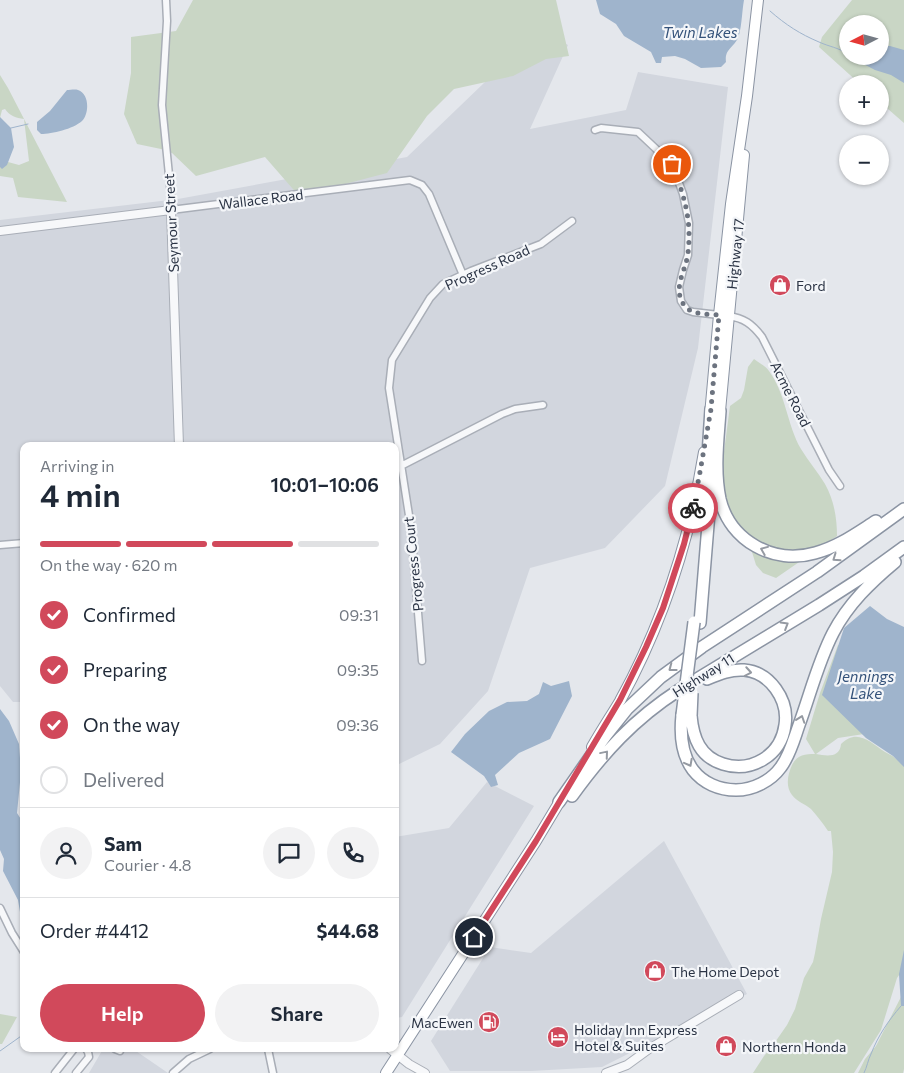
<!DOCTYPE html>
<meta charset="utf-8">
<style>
:root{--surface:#fff;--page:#f2f2f3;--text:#1f2937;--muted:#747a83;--line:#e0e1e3;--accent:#d1495b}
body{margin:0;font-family:Commissioner,sans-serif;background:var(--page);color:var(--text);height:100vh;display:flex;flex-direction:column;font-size:19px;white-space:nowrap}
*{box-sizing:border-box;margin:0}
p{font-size:16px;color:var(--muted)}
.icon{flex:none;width:28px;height:28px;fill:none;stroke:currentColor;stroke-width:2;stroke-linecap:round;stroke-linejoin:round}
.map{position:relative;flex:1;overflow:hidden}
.details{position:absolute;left:20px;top:442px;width:379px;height:610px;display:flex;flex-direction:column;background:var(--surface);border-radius:10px;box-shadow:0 1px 4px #0004}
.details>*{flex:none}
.needle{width:32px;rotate:264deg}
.tools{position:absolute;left:839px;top:15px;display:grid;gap:10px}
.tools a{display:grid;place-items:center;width:50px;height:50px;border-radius:50%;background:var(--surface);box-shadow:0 1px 4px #0004;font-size:25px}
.pin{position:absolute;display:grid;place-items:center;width:42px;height:42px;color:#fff;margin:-21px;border:2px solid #fff;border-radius:50%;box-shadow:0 1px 5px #0007}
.courier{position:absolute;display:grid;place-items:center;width:50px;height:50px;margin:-25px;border:4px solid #d1495b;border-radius:50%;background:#fff;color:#222;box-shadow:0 1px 6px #0007}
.overview em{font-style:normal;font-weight:600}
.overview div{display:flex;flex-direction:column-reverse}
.overview{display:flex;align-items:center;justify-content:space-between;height:85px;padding:0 20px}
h1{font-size:32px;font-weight:600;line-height:38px}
.bar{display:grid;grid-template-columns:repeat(4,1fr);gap:8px 5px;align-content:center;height:60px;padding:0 20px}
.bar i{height:6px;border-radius:4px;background:var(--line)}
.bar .selected{background:var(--accent)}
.bar p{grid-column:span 4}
.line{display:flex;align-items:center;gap:12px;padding:0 20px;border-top:1px solid var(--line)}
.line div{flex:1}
.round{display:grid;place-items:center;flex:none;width:52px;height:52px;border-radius:26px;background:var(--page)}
ol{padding:0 20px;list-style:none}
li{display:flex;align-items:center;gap:15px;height:55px}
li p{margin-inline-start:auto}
li .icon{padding:5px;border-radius:50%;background:var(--accent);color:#fff;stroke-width:4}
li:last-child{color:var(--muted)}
li i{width:28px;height:28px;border:2px solid var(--line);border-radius:50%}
.primary-button{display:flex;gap:10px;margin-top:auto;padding:10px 20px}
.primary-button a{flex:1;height:58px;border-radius:30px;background:var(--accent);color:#fff;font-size:20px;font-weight:600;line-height:58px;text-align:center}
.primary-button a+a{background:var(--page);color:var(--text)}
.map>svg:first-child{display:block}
.built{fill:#d2d6de}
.green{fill:#c9d6c5;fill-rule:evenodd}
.water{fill:#9fb4cc}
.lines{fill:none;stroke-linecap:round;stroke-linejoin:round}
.stream{stroke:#9fb4cc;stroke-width:1}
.minor-casing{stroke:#a9aeb7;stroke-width:9}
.tertiary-casing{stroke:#a9aeb7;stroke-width:10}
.trunk-casing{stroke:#8b94a3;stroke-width:12}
.motorway-casing{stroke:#8b94a3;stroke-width:14}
.minor{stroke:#f7f8fa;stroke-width:6}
.tertiary{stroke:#f7f8fa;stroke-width:8}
.trunk{stroke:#fff;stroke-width:10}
.motorway{stroke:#fff;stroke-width:11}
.motorway-bridge-casing{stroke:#8b94a3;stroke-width:14;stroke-linecap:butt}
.motorway-bridge{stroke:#fff;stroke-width:11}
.oneway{stroke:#959aa2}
.done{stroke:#6c737f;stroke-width:5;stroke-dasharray:0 9}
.route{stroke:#d1495b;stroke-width:6}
.labels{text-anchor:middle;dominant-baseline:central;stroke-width:4.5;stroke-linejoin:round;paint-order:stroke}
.street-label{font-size:14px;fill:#2b3445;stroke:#f4f6f9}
.poi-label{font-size:14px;fill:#2b3445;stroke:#f4f6f9;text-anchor:start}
.water-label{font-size:15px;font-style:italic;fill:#34527a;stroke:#f4f6f9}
</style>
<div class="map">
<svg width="904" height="1073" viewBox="0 0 904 1073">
<rect width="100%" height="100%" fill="#e4e7ec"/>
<path class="built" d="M539 30 568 45 530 129 626 110 638 72 728 87 698 348 665 486 605 548 530 568 488 691 440 744 395 766V446H24V702H13L0 686V220L178 199 407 157Z
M487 782 534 806 402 1017 395 1018V837L449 828Z
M664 841 747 994 602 1067 531 1071H450L431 1041 490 947 531 953Z
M103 1049H133L168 1073H89Z"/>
<path class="green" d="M193 0H556L569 56 546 59 513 76 454 89 427 116 387 173 299 196 265 157 196 176 172 153 161 149 137 144 124 114 131 73V37L176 31Z
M852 0H904V123L880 102V84H860L819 47 822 37ZM848 24H880V56H848Z
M0 75 8 88 67 202 18 197 13 178 0 176V128L8 162 19 165 29 161 24 119C16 118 10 116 5 109L2 110 0 118Z
M754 359C759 363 766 366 769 371 786 394 787 425 801 449 808 461 818 472 825 484 834 500 837 518 837 536L776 578 763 573 756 565 748 539 718 497 730 406 741 398 744 390 748 367Z
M860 641 864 734 838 738 816 754C827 756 840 758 841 744 857 728 870 742 885 752 888 754 892 755 895 758 898 760 901 763 904 766V968L897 978 881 1030 854 1073H753L764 1056 771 1048 787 1025 795 1009 804 978 813 962 815 953 821 919 832 872 833 852 831 831H828C823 823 817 816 811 809 805 804 796 801 792 795 785 786 788 774 792 765 797 755 805 754 815 754L806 739 820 693 838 645Z
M904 991V1069L903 1073H858L865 1059 876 1046Z
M0 1014 17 1017 2 1044H0Z"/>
<path class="water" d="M596 0H744C742 11 742 24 739 35 736 47 724 48 726 62L721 67 701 68 685 59 675 56 662 57 661 63H656L651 52 624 36 616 24 600 14Z
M880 46H890L904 50V83L891 75 875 70 854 59 856 56H880Z
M67 90C70 90 75 89 78 90 90 94 89 114 82 121 73 129 52 134 41 134L37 130V122L50 111Z
M0 117 11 128 14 147 7 165 2 169 0 167Z
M870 606 887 619 904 627V767L893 756 866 738 822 695 844 628Z
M569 681 572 696 550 739 519 753 495 775 498 785 491 787 484 776 451 752 465 734 489 711 507 702 527 701 539 694 543 682 551 686Z
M0 709 9 721 19 744 21 772 17 813 24 824V920L20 912 18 900 3 871 4 859 0 850Z
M904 950V1006H901L899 974Z"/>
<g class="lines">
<path class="stream" d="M770 11C786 25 800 34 819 42 830 47 837 47 848 54
M850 56 854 59
M11 128 28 124
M0 1051 24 1034
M864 1073C867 1067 868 1060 871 1054 878 1036 888 1021 901 1006"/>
<g class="minor-casing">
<path id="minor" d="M166 0 167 21 162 105 171 195V210L410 180 422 185 429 194 463 275
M595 130 601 128 638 132 672 164 683 194 689 223 688 255 683 270 679 287 681 301 687 310 693 312 719 315
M728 316C744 318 752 324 762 337L829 470 840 486
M395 469 502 414 515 409 543 405
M0 545 24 543
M422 661 411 528 389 388 392 360 430 298 443 284 471 271 541 244 572 221
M0 908 12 933 24 952
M115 1049 120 1051
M268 1049 273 1073
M55 1073 74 1049
M76 1073 89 1057 88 1052 86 1049
M173 1073 189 1059 210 1049"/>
</g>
<g class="tertiary-casing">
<path id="tertiary" d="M0 231 171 210 179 446
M390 1049 409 1064 425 1073
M606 1073 627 1065 649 1049 739 995"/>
</g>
<g class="trunk-casing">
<path id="trunk" d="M720 411 744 155
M710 415 719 315 731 204 747 96 758 0
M592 747C601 731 611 716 620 701 663 623 690 538 704 452
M386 1073 536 841 563 796"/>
</g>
<g class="motorway-casing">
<path id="motorway" d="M720 411C718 440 714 470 720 499 730 541 774 565 815 553 838 547 857 533 876 521
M706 485 711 409
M700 623 712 476
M682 715C680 734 681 754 693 770 703 783 719 790 736 790 753 790 771 781 781 767 790 755 794 739 799 725 810 695 818 662 833 633 848 604 871 582 895 562
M691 716C693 738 700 757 723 764 751 773 781 756 785 725 789 700 770 672 744 670 731 669 719 674 707 679
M572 796C603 753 634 719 679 690L819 605 864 576 904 547
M559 802 593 753 607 734 627 709 661 677 702 647 817 572 904 509"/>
</g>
<use href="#minor" class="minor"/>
<use href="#tertiary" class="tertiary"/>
<use href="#trunk" class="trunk"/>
<use href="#motorway" class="motorway"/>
<g class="motorway-bridge-casing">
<path id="motorway-bridge" d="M682 715 694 622
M691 716 692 693"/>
</g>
<use href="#motorway-bridge" class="motorway-bridge"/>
</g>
<defs><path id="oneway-chevron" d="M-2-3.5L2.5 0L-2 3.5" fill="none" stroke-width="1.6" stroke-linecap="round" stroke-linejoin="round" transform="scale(1.25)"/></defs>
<g class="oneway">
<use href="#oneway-chevron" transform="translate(764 550) rotate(-158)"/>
<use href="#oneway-chevron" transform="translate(836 558) rotate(145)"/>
<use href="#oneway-chevron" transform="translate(785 625) rotate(-31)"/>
<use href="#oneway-chevron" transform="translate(672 668) rotate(143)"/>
<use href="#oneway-chevron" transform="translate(748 672) rotate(10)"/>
<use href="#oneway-chevron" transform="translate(801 719) rotate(-71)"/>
<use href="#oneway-chevron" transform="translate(605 754) rotate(-50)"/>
<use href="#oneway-chevron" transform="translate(689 763) rotate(62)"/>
</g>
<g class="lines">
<path class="done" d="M672 164C684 196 692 219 688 253 686 271 672 288 684 305 691 315 708 314 719 315L711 409 700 472 693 508"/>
<path class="route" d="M474 937 536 841 620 700 646 647 663 608 684 544 693 508"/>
</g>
<defs>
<g id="shop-disc" transform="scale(1.125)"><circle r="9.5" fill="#d1495b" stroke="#f4f6f9"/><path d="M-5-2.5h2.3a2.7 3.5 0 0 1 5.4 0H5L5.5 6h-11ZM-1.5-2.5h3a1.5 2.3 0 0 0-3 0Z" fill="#fff"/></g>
<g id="fuel-disc" transform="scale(1.125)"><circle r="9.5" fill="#d1495b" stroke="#f4f6f9"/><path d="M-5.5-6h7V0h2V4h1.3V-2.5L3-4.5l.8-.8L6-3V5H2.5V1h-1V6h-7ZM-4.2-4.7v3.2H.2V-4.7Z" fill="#fff"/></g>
<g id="hotel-disc" transform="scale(1.125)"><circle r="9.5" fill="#d1495b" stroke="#f4f6f9"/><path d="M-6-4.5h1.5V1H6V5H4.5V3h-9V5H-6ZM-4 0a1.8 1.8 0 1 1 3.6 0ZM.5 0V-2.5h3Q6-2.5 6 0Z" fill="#fff"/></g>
</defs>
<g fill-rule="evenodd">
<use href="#shop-disc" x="780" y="285"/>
<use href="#shop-disc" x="655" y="971"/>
<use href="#fuel-disc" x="489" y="1022"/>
<use href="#hotel-disc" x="558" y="1037"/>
<use href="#shop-disc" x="726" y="1046"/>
</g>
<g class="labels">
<g class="street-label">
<text transform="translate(261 199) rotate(-7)">Wallace Road</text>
<text transform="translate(171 223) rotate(-93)">Seymour Street</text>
<text transform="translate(735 254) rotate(-84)">Highway 17</text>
<text transform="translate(487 267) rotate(-24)">Progress Road</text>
<text transform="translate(791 394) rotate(63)">Acme Road</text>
<text transform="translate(413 564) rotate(-96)">Progress Court</text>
<text transform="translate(703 675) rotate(-32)">Highway 11</text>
</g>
<g class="poi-label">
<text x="796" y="285">Ford</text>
<text x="671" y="971">The Home Depot</text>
<text x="473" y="1022" text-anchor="end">MacEwen</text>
<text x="574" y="1029">Holiday Inn Express<tspan x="574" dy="16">Hotel &amp; Suites</tspan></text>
<text x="742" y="1046">Northern Honda</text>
</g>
<g class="water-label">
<text x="700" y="32">Twin Lakes</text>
<text x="866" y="676">Jennings<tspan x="866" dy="17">Lake</tspan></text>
</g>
</g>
</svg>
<div class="tools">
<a><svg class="needle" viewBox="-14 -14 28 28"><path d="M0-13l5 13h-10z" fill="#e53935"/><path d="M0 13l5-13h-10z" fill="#747a83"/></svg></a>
<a>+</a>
<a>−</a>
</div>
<div class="pin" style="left:672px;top:164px;background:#ea580c"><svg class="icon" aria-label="bag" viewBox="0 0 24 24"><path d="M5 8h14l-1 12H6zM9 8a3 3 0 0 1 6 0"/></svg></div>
<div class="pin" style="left:474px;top:937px;background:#1f2937"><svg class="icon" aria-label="home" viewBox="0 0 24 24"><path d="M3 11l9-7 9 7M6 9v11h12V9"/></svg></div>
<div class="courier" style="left:693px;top:508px"><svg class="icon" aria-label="bike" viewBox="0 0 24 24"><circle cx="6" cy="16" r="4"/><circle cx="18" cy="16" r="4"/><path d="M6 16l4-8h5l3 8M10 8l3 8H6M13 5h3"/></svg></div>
<section class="details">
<div class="overview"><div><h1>4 min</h1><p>Arriving in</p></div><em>10:01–10:06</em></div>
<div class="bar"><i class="selected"></i><i class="selected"></i><i class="selected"></i><i></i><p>On the way · 620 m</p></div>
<ol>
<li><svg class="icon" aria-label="check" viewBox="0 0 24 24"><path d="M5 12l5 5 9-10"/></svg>Confirmed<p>09:31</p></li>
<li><svg class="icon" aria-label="check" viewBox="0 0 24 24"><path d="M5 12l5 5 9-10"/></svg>Preparing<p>09:35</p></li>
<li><svg class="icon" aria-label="check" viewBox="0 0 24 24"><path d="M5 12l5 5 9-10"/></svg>On the way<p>09:36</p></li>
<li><i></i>Delivered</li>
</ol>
<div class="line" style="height:90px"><a class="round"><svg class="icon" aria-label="person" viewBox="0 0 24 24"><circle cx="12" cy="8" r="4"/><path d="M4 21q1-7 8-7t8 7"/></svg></a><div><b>Sam</b><p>Courier · 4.8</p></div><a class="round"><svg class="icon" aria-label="chat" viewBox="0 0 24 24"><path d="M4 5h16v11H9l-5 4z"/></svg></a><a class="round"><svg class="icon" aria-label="phone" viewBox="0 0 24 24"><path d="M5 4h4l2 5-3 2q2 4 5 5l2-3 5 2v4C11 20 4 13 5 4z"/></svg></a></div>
<div class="line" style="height:65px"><div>Order #4412</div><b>$44.68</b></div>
<div class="primary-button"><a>Help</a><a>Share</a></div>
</section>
</div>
